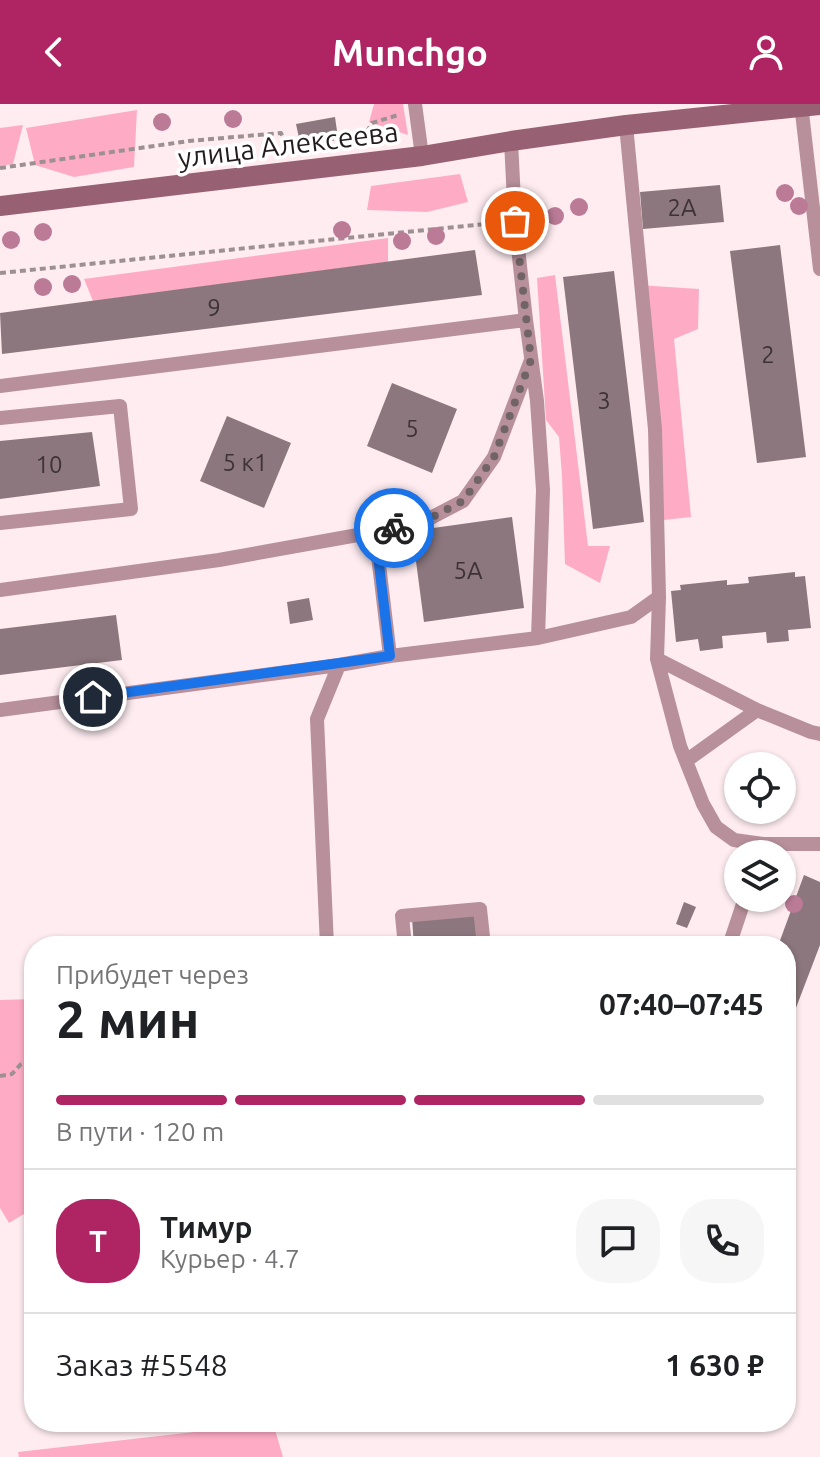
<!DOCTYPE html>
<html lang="ru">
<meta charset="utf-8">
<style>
:root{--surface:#fff;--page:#f6f6f6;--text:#202124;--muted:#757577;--line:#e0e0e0;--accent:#af2463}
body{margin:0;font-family:Ubuntu,sans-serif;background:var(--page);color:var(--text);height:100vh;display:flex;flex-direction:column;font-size:30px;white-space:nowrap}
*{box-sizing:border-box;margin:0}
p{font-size:26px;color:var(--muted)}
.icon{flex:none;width:44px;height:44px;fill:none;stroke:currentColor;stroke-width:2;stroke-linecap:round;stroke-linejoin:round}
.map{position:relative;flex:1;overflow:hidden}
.sheet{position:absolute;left:24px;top:832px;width:772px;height:496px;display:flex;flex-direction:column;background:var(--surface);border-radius:32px;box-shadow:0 2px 6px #0004}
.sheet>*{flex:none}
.fabs{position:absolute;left:724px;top:648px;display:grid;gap:16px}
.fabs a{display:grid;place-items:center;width:72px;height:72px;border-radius:50%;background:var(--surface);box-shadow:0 2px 6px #0004;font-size:40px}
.pin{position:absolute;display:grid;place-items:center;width:68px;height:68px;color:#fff;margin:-34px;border:4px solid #fff;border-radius:50%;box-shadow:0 2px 8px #0007}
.courier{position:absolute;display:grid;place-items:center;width:80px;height:80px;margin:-40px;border:6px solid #1a73e8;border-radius:50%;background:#fff;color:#222;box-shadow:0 2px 10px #0007}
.summary em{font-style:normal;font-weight:700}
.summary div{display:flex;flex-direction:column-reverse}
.summary{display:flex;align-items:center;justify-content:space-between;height:136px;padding:0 32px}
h1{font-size:52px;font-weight:700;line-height:60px}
.bar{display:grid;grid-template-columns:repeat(4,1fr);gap:12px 8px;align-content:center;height:96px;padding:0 32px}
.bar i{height:10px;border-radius:6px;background:var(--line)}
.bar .active{background:var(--accent)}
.bar p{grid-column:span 4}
.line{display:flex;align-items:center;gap:20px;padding:0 32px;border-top:2px solid var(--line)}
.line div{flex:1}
.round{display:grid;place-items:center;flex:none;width:84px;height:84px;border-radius:32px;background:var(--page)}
header{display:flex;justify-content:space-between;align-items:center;height:104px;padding:0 32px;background:var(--accent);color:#fff;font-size:36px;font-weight:700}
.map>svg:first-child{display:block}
.green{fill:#feacc6}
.building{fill:#8b777d}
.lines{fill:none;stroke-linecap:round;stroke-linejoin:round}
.path{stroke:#9d9093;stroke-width:4;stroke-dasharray:6 4;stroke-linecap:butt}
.lane{stroke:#b7909c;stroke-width:14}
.secondary{stroke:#986173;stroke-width:20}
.tree{fill:#bb7b96}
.done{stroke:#706467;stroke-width:8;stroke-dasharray:0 14.4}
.route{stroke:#1a73e8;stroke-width:10}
.labels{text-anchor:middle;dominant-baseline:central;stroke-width:7;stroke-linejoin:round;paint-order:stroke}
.number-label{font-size:24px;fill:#3d3235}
.street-label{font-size:28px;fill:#231b1d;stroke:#fff}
</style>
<header><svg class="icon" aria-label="back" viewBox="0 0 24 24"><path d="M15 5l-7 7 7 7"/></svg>Munchgo<svg class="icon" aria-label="person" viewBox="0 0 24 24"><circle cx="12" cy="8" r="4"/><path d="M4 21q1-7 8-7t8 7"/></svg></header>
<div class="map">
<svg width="820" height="1353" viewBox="0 0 820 1353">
<rect width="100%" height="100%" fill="#feecf1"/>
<path class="green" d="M374 0H403L408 31 369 18Z
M137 6 134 63 74 73 35 61 26 24Z
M23 21 13 60 0 62V24Z
M460 70 468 98 427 108 367 106 371 82Z
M388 134V158L93 197 84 175Z
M555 171 588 442H610L600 479 565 460 562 372 559 333 546 316 537 174Z
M638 181 699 185 698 225 674 235 691 413 664 416Z
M34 895V911L27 945 34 967V1004L26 1045 34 1072V1104L9 1119 0 1104V896Z
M273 1319 283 1353H19L18 1348Z"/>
<path class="building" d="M335 13 337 27 299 34 296 20Z
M720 81 724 118 643 125 640 88Z
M780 141 806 353 757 359 730 147Z
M475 146 482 191 2 250 0 209Z
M614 167 644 418 593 425 563 173Z
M392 279 457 305 432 369 367 342Z
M227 312 291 339 264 404 200 377Z
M92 328 100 382 0 395V337Z
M512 413 524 504 424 518 412 427Z
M795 468V473L805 472 811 524 788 526 789 537 767 539 766 528 722 532 723 544 700 547 698 535 676 538 671 487 681 486 680 481 727 476V481L749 479 748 473Z
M309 494 313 516 290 520 287 498Z
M116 511 122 556 0 571V525Z
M804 771 820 778V841L786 930V842H778Z
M684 798 696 803 687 824 676 820Z
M475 810 477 842H414L412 814Z"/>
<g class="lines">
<path class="path" d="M0 64 189 37 281 29 287 43 366 29 372 19 398 11
M0 169 495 119
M0 972 12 970 21 960 34 955"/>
<path class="lane" d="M415 0 422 52
M801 0 820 165
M526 216 537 297 543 386 538 534
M0 282 526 216 515 117 511 37
M0 314 120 302 131 405 0 419
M375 427 390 552
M0 486 219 456 419 420 463 397 494 353 531 256
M659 493 657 555 680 642 703 700 716 723 734 736 763 740H820
M657 555 757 606 811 628 820 630
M0 606 339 561
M686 657 757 606
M327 842 317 615 339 561 390 552 538 534 631 513 659 493 655 325 626 21
M405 842 402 812 480 805 484 842
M729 842 745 794"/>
<path class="secondary" d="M0 102 422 52 511 37 626 21 820 1"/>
</g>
<g class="tree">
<circle cx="233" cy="15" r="9"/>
<circle cx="162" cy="18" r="9"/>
<circle cx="785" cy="89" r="9"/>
<circle cx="799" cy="102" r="9"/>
<circle cx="579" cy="103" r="9"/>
<circle cx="555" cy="112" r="9"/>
<circle cx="342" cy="126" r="9"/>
<circle cx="43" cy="128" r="9"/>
<circle cx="436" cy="132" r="9"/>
<circle cx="11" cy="136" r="9"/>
<circle cx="402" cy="137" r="9"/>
<circle cx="72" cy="180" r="9"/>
<circle cx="43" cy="183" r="9"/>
<circle cx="794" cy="800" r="9"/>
</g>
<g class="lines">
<path class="done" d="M394 424 419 420 463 397 494 353 531 256 515 117"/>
<path class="route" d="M93 593 390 552 375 427 394 424"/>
</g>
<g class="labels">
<g class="number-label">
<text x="682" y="103">2А</text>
<text x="214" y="203">9</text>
<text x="768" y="250">2</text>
<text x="604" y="296">3</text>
<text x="412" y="324">5</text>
<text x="245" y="358">5 к1</text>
<text x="49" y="360">10</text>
<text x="468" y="466">5А</text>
</g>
<g class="street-label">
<text transform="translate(288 40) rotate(-7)">улица Алексеева</text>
</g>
</g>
</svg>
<div class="fabs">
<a><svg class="icon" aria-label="locate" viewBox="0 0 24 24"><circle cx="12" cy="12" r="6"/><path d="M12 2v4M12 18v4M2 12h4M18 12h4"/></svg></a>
<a><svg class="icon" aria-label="layers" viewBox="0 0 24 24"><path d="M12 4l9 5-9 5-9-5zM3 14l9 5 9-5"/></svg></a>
</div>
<div class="pin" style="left:515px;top:117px;background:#ea580c"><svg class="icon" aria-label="bag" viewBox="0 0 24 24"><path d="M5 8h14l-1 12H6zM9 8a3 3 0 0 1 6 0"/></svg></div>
<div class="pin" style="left:93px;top:593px;background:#1f2937"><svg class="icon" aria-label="home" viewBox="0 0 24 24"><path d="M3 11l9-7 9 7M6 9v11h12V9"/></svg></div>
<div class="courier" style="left:394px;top:424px"><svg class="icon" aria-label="bike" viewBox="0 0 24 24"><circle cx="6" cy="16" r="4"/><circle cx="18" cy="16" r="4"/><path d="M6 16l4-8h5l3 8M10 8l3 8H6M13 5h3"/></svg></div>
<section class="sheet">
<div class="summary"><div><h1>2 мин</h1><p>Прибудет через</p></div><em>07:40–07:45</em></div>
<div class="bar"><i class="active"></i><i class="active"></i><i class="active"></i><i></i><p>В пути · 120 m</p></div>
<div class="line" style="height:144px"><b class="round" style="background:var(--accent);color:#fff">Т</b><div><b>Тимур</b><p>Курьер · 4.7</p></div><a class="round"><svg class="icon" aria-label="chat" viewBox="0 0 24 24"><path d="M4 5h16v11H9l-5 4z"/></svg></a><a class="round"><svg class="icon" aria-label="phone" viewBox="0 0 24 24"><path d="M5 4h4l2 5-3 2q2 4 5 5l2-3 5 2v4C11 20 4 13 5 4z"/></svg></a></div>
<div class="line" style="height:104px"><div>Заказ #5548</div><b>1 630 ₽</b></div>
</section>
</div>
